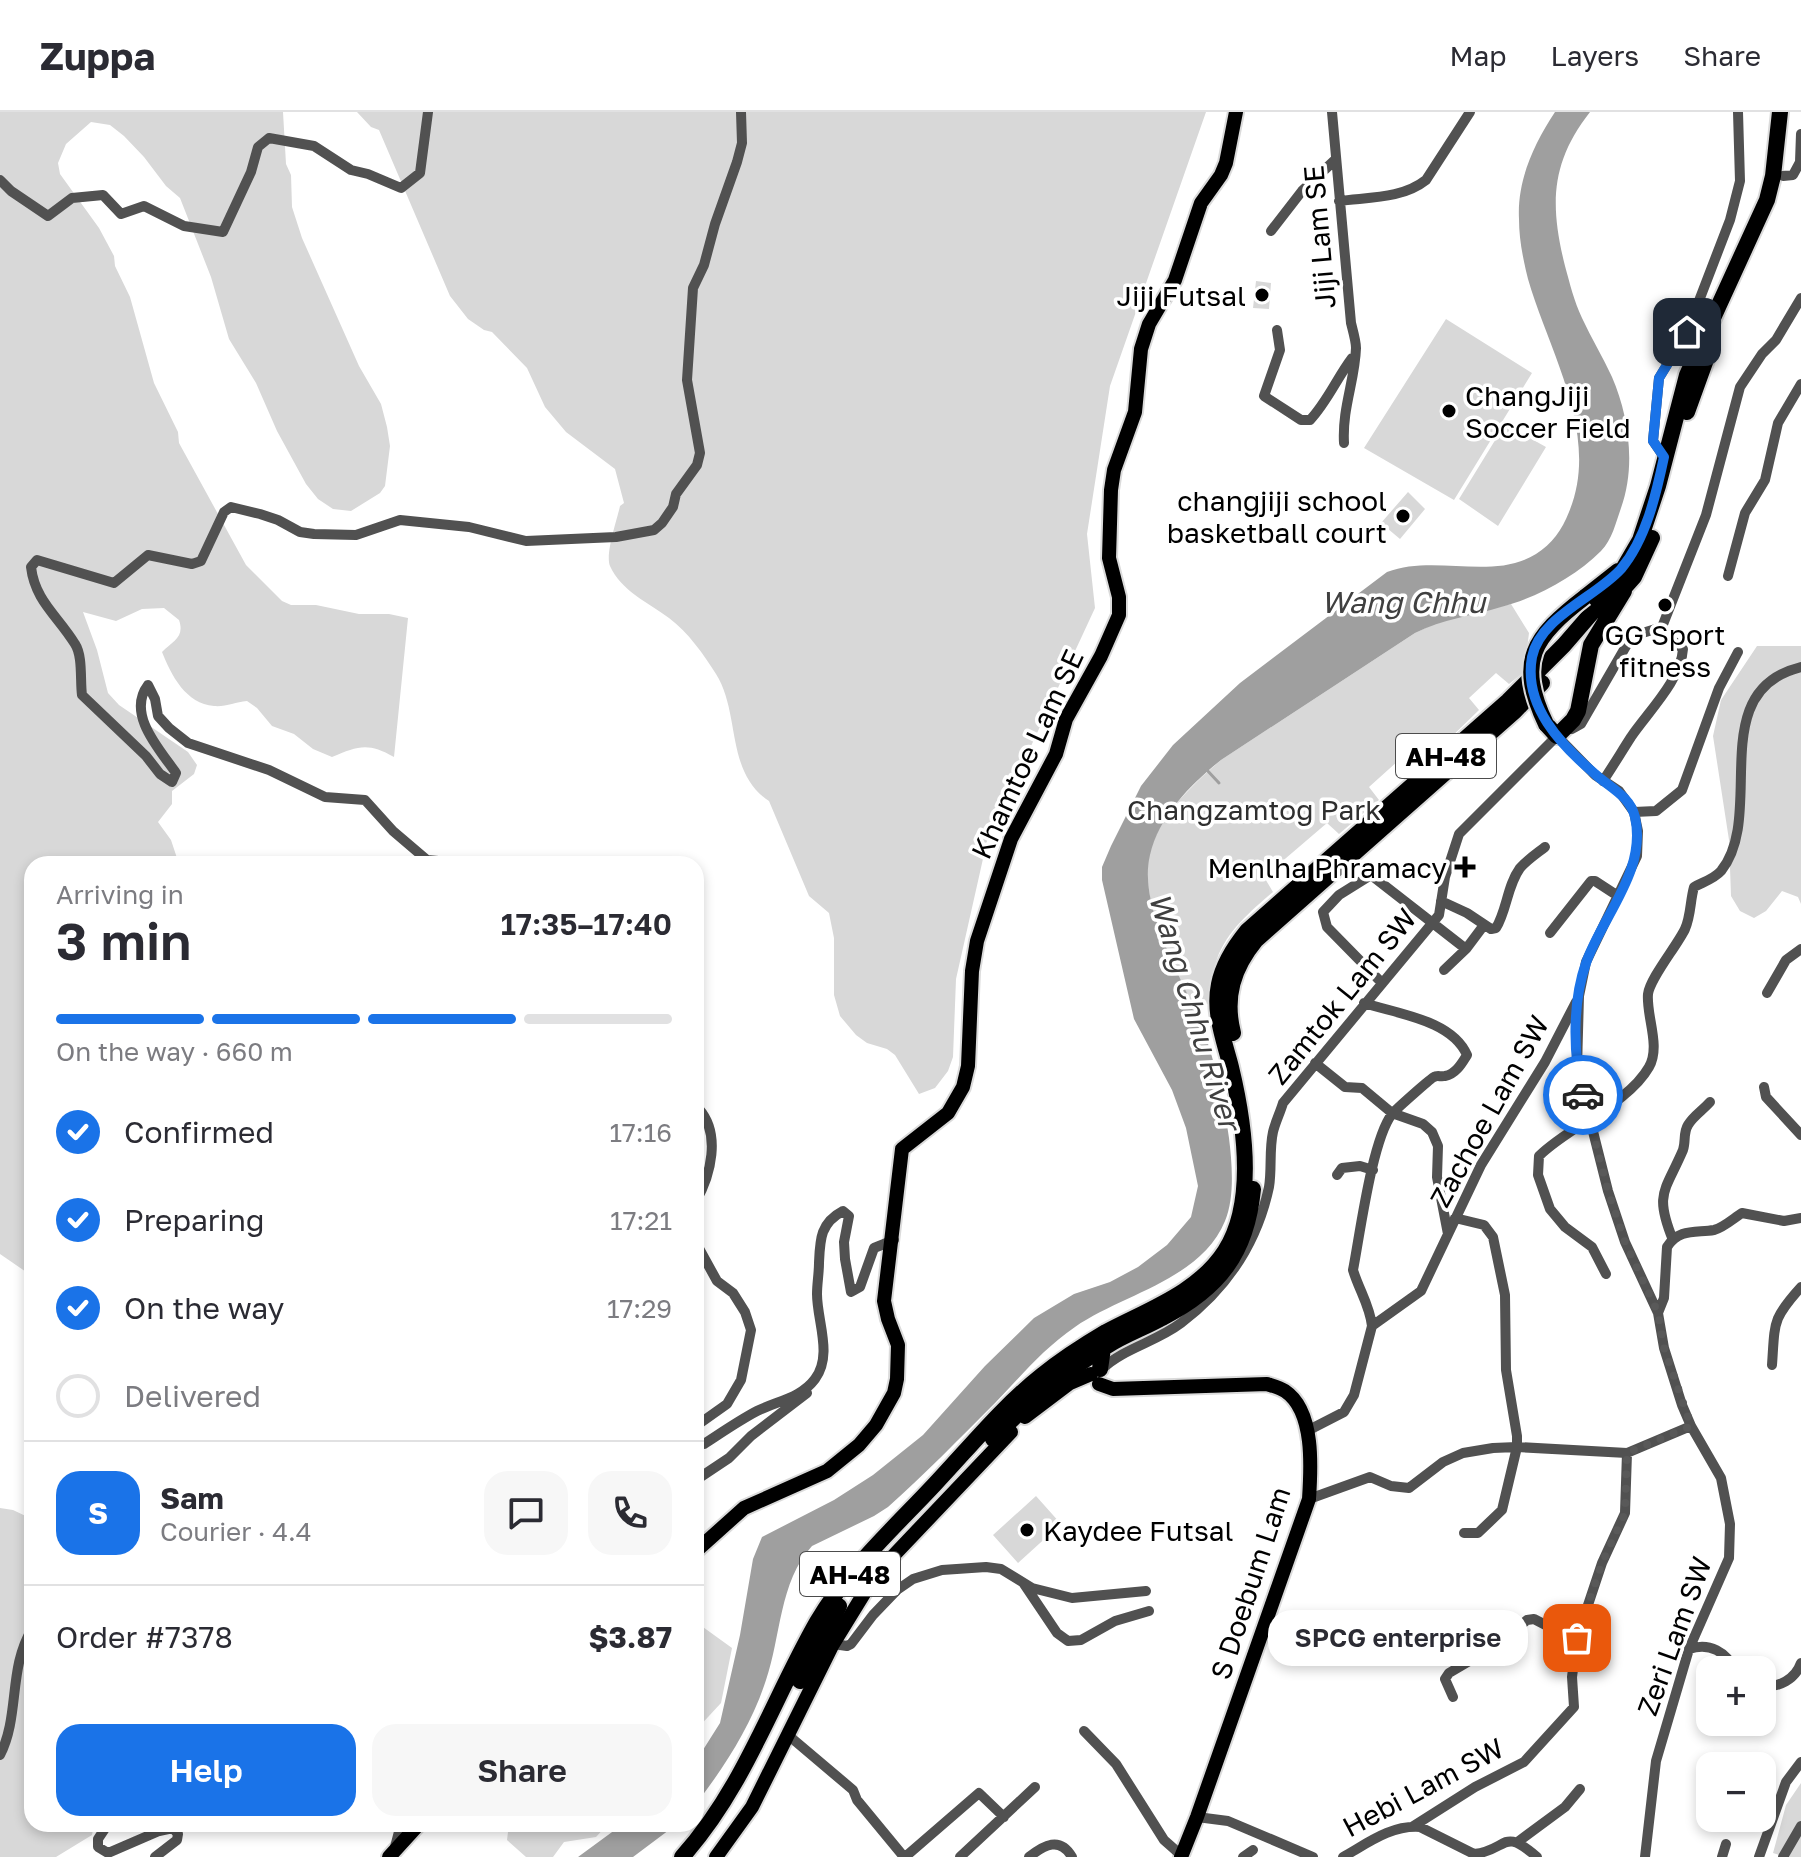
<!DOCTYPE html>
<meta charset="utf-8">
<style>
:root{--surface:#fff;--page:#f7f7f7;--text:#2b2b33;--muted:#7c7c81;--line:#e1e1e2;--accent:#1a73e8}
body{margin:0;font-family:"Golos Text",sans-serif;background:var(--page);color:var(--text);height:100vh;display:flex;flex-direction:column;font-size:30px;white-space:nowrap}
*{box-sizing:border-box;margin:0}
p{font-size:26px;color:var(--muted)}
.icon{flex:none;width:44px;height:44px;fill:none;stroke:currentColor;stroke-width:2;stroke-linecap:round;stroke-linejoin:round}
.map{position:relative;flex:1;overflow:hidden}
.panel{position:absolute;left:24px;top:744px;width:680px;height:976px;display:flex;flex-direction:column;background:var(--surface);border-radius:24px;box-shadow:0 4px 12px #0003}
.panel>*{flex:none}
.buttons{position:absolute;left:1696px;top:1544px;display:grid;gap:16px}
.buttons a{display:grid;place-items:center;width:80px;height:80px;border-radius:16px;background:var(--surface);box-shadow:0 4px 12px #0003;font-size:40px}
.pin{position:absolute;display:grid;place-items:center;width:68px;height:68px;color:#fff;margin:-34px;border-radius:16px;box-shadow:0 4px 12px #0006}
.courier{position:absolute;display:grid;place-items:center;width:80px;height:80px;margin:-40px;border:6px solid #1a73e8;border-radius:50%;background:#fff;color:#222;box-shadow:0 2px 10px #0007}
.bubble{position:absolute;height:56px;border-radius:24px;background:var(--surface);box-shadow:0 4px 12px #0003;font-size:26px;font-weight:600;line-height:56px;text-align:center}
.headline em{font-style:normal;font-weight:600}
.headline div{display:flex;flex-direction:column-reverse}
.headline{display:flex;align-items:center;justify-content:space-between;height:136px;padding:0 32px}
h1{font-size:52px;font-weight:600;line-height:60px}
.bar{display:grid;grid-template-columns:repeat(4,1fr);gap:12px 8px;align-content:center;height:96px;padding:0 32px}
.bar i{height:10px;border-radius:6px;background:var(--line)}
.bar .on{background:var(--accent)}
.bar p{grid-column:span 4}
.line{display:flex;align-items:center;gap:20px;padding:0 32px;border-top:2px solid var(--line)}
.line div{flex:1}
.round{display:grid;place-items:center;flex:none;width:84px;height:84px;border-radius:24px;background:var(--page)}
ol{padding:0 32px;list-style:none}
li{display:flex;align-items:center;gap:24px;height:88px}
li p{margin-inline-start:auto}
li .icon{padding:8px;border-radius:50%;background:var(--accent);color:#fff;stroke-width:4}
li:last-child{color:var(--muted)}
li i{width:44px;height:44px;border:4px solid var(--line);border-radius:50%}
.primary-button{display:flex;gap:16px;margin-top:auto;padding:16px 32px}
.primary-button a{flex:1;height:92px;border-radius:24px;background:var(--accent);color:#fff;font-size:32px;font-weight:600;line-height:92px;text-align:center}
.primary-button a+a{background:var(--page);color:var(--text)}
header{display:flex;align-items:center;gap:48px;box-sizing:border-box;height:112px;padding:0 40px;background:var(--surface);border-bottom:2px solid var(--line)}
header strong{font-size:38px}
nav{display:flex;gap:44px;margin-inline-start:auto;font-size:28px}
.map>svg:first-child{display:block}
.green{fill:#d8d8d8}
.water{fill:#9f9f9f}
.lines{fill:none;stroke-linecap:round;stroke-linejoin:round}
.stream{stroke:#9f9f9f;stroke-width:3}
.major-casing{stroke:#dbdbdb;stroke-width:18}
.highway-casing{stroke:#dbdbdb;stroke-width:20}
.minor{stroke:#515151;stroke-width:10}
.major{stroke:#000;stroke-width:14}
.highway{stroke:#000;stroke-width:16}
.highway-bridge-casing{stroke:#dbdbdb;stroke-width:20;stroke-linecap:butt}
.highway-bridge{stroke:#000;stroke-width:16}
.done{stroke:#595959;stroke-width:8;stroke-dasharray:0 14.4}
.route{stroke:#1a73e8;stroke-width:10}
.poi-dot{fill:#000;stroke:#fff;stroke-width:3}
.labels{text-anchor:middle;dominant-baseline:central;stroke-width:7;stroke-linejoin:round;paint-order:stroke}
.shield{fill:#fff;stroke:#4c4c4c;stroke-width:2}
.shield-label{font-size:26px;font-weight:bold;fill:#000}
.street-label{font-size:28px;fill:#000;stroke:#fff}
.poi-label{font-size:28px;fill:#000;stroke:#fff;text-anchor:end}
.park-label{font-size:28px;fill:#2f2f2f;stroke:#fff}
.water-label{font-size:30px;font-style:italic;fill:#404040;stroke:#fff}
</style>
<header>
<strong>Zuppa</strong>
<nav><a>Map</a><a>Layers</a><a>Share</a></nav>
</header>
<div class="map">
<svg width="1801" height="1745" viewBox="0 0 1801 1745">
<rect width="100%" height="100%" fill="#fff"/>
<path class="green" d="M0 0H283L286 52 291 63 292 95 302 126 359 254 381 292 387 315 390 334 385 374 380 381 351 399 333 397 318 387 306 372 277 319 256 271 229 227 211 165 180 86 166 74 144 45 124 24 110 13 91 10 66 32 58 51 60 62 99 116 114 144 115 154 130 185 154 271 178 320 179 331 246 453 282 489 291 493H316L359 502H389L408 506 394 645C368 630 358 634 332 645L313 637 294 622 272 614 257 596 247 589C235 590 226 595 214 594 186 592 171 563 162 540 173 529 185 525 179 508L164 496 142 497 116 509 83 500 97 538 108 581 119 593 188 640 197 653 194 662 172 679V692L158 710 171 728 179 752H32V1164L0 1142Z
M357 0H1206L1110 274 1087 422 1095 496 987 729 956 867 953 945 948 959 935 976 919 982 895 943 887 937 867 931 856 923 840 904 834 883V826L829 801 809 784 769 689C725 660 741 602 716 562 704 543 688 520 669 506 649 491 621 479 610 454 605 442 617 408 620 394L624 391 615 357 566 320 545 295 527 256 492 220 484 218 468 207 450 184 379 18 371 15Z
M1256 169 1271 171 1269 197 1253 196Z
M1446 207 1532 261 1454 388 1364 336Z
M1505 312 1546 335 1498 414 1459 387Z
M1408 380 1425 397 1400 427 1381 411Z
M1511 492 1529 521 1524 560 1509 572 1496 561 1469 586 1479 598 1441 635 1428 622 1369 675 1379 688 1339 722 1327 711 1264 765 1273 780C1251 799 1227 819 1217 847 1212 860 1212 877 1210 891L1194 896C1174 855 1140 792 1149 745 1157 705 1192 673 1221 648L1415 521 1442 508Z
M1757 534H1801V792L1798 785 1782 779 1766 799 1754 806 1740 799 1731 784 1729 728 1713 624 1721 588Z
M1036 1384 1061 1412 1018 1451 993 1423Z
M0 1396 13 1398 32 1407V1712H94L92 1723 56 1745H0Z
M696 1510 732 1536 721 1591 696 1618Z
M1801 1671V1745H1786L1773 1741 1786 1693Z
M509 1712H608L596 1725 564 1730 553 1745H526L507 1728Z"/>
<path class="water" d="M1555 0H1590C1550 51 1550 94 1565 154 1570 172 1574 189 1582 206 1591 226 1603 245 1612 265 1629 304 1636 355 1621 396 1616 410 1612 428 1601 439 1575 465 1536 486 1501 495 1471 504 1443 507 1415 521L1221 648C1191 672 1159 704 1150 743 1137 797 1186 871 1204 920 1216 954 1224 990 1229 1026 1232 1051 1235 1085 1225 1109 1201 1168 1122 1182 1075 1215 1044 1236 1021 1264 996 1290 960 1326 925 1362 888 1395L874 1404 812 1434C779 1470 781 1525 766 1568 751 1614 725 1654 696 1692V1649L720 1611 740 1523 753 1447 762 1425 834 1388 873 1363 923 1323 985 1254 1034 1206 1074 1182 1110 1170 1138 1155 1167 1133 1191 1105 1198 1074 1186 1016 1172 978 1134 907 1102 768V755L1111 734 1141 674 1173 633 1240 571 1387 460C1435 442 1492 469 1536 442 1552 432 1562 418 1569 400 1601 323 1549 240 1528 167 1523 147 1519 127 1519 107 1517 68 1534 32 1555 0Z
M623 1712H677L633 1745H578Z"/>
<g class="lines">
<path class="stream" d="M1205 656 1219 671"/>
<g class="major-casing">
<path id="major" d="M1099 1272 1113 1277 1267 1272C1273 1274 1280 1276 1285 1279 1315 1299 1311 1357 1309 1387L1197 1705 1181 1745
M1025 1305 1070 1271 1091 1262
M696 1439 744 1396 827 1359 859 1333 876 1313 894 1281 897 1267 898 1233 888 1207 884 1189 902 1037 948 1001 963 975 968 954 972 859 977 829 1011 727 1056 642 1066 607 1101 544 1119 503V485L1109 446 1111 378 1114 358 1135 300 1141 237 1149 212 1175 168 1201 91 1221 63 1226 51 1236 0
M389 1745 419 1712
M716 1745 752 1695 833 1532 876 1462 1011 1320"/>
</g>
<g class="highway-casing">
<path id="highway" d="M1687 300 1708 242
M1617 484 1634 465 1652 426
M1585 485 1618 459
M1546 612 1557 624 1573 608 1578 599 1591 533 1624 479
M1233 921C1224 885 1233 856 1256 828L1515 599 1542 571
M1100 1257 1103 1236
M993 1327C1030 1288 1061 1262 1107 1234 1124 1223 1144 1216 1162 1206 1219 1177 1247 1141 1253 1077
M800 1569 839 1494
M682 1745C744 1676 772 1589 817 1510 848 1457 894 1416 935 1372 969 1336 1002 1295 1041 1264 1061 1248 1084 1233 1106 1220 1147 1198 1198 1181 1225 1139 1257 1089 1244 1009 1231 955 1224 928 1213 901 1219 872 1223 852 1234 835 1247 819L1508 589 1564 533 1609 481 1640 428 1658 374 1687 263 1767 88 1773 64 1780 0"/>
</g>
<path class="minor" d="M1332 0 1351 211C1353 219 1356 229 1356 236 1355 268 1342 296 1344 331
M1783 64 1793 63 1800 50 1801 22
M0 68 11 79 48 104 72 86 103 83 121 102 144 94 184 114 223 120 251 60 258 35 269 26 314 34 351 58 368 62 401 76 420 61 428 0
M1339 89C1369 85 1402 87 1426 68L1470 0
M1271 119 1302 79 1336 47
M1277 218 1280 238 1264 284 1301 308H1310C1327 290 1337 266 1352 246
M1664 345 1653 329 1659 266 1687 220 1730 108 1740 69 1738 0
M1728 464 1745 401 1765 368 1778 311 1801 272
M1567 615 1572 617 1581 612 1629 529 1636 523 1662 515 1706 403 1740 275 1762 242 1776 228 1801 186
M1603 669C1613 654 1622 639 1631 625 1648 600 1681 568 1683 537L1659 517
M1634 700 1656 699 1682 678 1719 576 1738 540
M472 752 427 748 393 719 365 688 325 685 269 658 188 631 169 616 158 604 155 587 148 573C126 602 160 638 176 661L172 670 160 662 146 644 82 583C80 569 83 544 75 532 58 504 35 489 31 455L37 448 114 471 148 443 192 452 201 449 224 400 231 395 260 402 278 408 300 420 314 422 356 423 400 408 469 415 526 429 616 425 654 418 662 411 673 395 676 382 697 353 700 341 687 268 693 176 704 153 715 112 737 50 742 31 741 0
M1441 789 1467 801 1491 817 1496 816C1507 798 1507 774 1520 756 1527 748 1536 742 1545 735
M1550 821 1591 769H1595L1618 784
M1444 858 1466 837 1484 813
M1382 871 1327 815 1323 800 1339 783 1371 763 1466 837
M1767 881 1786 848 1801 837
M1364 891C1398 902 1452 908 1467 943 1462 951 1456 962 1445 964 1441 965 1437 963 1434 965 1431 966 1394 999 1392 1002 1372 1028 1360 1122 1353 1158 1359 1178 1370 1194 1372 1214
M1315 951 1345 975 1362 976 1392 1001 1423 1012 1432 1020 1438 1034 1437 1065 1448 1122
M1764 975 1766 985 1801 1023
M696 999 699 997C721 1022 711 1063 696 1089
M1337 1063 1342 1056 1360 1054 1373 1058
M1455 1106 1484 1113 1493 1125 1505 1183 1506 1258 1517 1324V1335L1502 1398 1478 1421H1464
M1673 1128C1654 1081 1665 1080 1683 1038 1686 1029 1683 1021 1688 1013 1693 1004 1703 998 1710 990
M696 1131 717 1169 733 1181 745 1200 751 1218 741 1268 727 1292 696 1314
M1606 1162 1592 1135 1565 1115 1550 1097 1538 1063 1539 1044C1569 1014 1628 992 1649 955 1661 934 1646 904 1648 882 1650 866 1677 834 1685 817 1691 804 1690 789 1694 775 1703 770 1714 767 1721 759 1767 702 1703 579 1801 555
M1658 1201 1664 1186 1667 1135C1679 1116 1696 1121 1714 1118 1723 1116 1734 1106 1742 1101L1784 1109 1801 1106
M1772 1253C1775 1210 1772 1207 1801 1175
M1102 1257C1124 1236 1156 1230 1181 1211 1226 1177 1257 1131 1269 1075 1272 1057 1269 1038 1273 1020 1275 1011 1280 1001 1283 991L1439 803 1445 765 1459 722 1557 624 1595 663 1619 679 1634 700 1638 719 1637 744 1586 850 1579 884 1577 956 1608 1079 1625 1130 1658 1201 1664 1236 1682 1293 1691 1314 1721 1366 1730 1412 1729 1446 1689 1537 1656 1649 1645 1745
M1307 1319 1344 1300 1354 1283 1372 1214 1421 1179 1481 1053 1545 950 1576 890
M696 1334 704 1332C721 1321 738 1309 757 1299 777 1289 801 1286 815 1267 833 1243 817 1209 817 1182 817 1172 819 1161 819 1151 820 1128 820 1111 843 1099L849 1104 844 1130 845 1147 851 1180 860 1175 874 1136 894 1128
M696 1368 729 1346 751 1324 807 1281
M1309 1387 1370 1365 1391 1374 1409 1376 1443 1350 1463 1341 1493 1336 1517 1335 1627 1341 1691 1314
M1024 1472 1057 1521 1068 1529 1081 1528 1115 1509 1149 1499
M833 1532 847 1534 851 1532 873 1503 897 1478 913 1467 942 1458 986 1455 1001 1457 1032 1476 1072 1486 1146 1479
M1689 1537C1710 1530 1726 1540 1735 1558
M1751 1558 1756 1555 1760 1558
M1762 1575C1779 1575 1795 1568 1801 1551
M1453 1585 1445 1567 1449 1561 1500 1531 1527 1508 1534 1507 1561 1521 1577 1526
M1084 1619 1116 1652 1164 1728 1181 1743
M788 1623 853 1678 857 1688 904 1745
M0 1643C20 1604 8 1556 32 1517
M1197 1705 1228 1709 1313 1745
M108 1712 98 1727V1735L108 1741 159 1719 173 1716 178 1722 177 1728 155 1745
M1412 1715 1475 1675 1524 1650 1574 1595 1572 1565 1577 1526 1602 1451 1625 1401 1627 1341
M1519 1729 1565 1695 1580 1677
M395 1735 401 1712
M905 1745 979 1681 1004 1705
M960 1745 1035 1675
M1029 1745C1044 1733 1060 1724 1072 1745
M1243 1745 1253 1738
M1343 1745C1368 1731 1391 1713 1420 1715L1474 1742C1509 1738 1501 1714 1537 1745
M1722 1745 1726 1732
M1759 1745 1786 1670 1801 1650
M1783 1745 1801 1714"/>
<use href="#major" class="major"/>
<use href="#highway" class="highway"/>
<g class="highway-bridge-casing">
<path id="highway-bridge" d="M1546 612C1516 549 1533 525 1585 485"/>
</g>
<use href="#highway-bridge" class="highway-bridge"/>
</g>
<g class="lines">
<path class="done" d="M1577 1526 1602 1451 1625 1401 1627 1341 1691 1314 1664 1236 1658 1201 1625 1130 1608 1079 1583 983"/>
<path class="route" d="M1583 983C1573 943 1572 891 1586 851 1603 803 1647 759 1635 705 1630 684 1609 675 1595 662 1561 633 1523 594 1532 545 1540 505 1596 485 1621 457 1646 427 1656 383 1664 345L1653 329 1659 266 1687 220"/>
</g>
<g class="poi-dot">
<circle cx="1262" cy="183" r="8"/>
<circle cx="1449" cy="299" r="8"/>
<circle cx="1403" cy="404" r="8"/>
<circle cx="1665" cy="493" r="8"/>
<path d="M1461 743h8v8h8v8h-8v8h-8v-8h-8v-8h8z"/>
<circle cx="1027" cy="1418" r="8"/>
</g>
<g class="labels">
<g class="shield">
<rect x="1396" y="622" width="100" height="44" rx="6"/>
<rect x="800" y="1440" width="100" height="44" rx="6"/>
</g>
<g class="shield-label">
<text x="1446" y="644">AH-48</text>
<text x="850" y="1462">AH-48</text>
</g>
<g class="street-label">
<text transform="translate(1319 125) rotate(-95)">Jiji Lam SE</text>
<text transform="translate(1027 642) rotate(-65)">Khamtoe Lam SE</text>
<text transform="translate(1342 884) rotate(-51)">Zamtok Lam SW</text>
<text transform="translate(1489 999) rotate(-61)">Zachoe Lam SW</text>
<text transform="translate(1250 1471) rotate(-72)">S Doebum Lam</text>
<text transform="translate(1674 1524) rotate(-70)">Zeri Lam SW</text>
<text transform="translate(1423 1675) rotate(-28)">Hebi Lam SW</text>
</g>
<g class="poi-label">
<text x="1246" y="183">Jiji Futsal</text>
<text x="1465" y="283" text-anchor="start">ChangJiji<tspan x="1465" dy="32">Soccer Field</tspan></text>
<text x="1387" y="388">changjiji school<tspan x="1387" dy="32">basketball court</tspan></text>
<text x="1665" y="522" text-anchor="middle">GG Sport<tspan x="1665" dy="32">fitness</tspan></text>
<text x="1447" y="755">Menlha Phramacy</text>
<text x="1043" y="1418" text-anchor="start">Kaydee Futsal</text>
</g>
<g class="park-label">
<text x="1254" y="697">Changzamtog Park</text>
</g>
<g class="water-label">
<text x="1403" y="490">Wang Chhu</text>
<text transform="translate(1195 899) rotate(73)">Wang Chhu River</text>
</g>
</g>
</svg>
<div class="buttons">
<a>+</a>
<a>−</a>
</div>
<div class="pin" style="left:1577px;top:1526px;background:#ea580c"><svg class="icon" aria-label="bag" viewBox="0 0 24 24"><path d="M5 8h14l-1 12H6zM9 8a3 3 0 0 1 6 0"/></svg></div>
<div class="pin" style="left:1687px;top:220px;background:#1f2937"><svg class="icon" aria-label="home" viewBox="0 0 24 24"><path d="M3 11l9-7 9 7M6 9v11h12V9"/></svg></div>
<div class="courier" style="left:1583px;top:983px"><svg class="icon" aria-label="car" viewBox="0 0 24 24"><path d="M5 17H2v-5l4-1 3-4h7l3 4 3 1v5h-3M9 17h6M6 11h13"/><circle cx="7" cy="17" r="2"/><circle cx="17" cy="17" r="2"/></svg></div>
<div class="bubble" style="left:1268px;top:1498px;width:260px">SPCG enterprise</div>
<section class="panel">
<div class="headline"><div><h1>3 min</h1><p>Arriving in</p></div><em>17:35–17:40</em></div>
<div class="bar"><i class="on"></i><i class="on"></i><i class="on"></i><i></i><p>On the way · 660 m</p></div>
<ol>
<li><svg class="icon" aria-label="check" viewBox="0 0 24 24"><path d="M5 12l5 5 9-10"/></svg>Confirmed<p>17:16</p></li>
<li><svg class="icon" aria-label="check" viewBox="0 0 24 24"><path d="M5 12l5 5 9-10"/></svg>Preparing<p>17:21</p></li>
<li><svg class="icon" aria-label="check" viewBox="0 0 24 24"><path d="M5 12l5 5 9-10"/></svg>On the way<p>17:29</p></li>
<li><i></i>Delivered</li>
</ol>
<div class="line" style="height:144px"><b class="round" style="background:var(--accent);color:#fff">S</b><div><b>Sam</b><p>Courier · 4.4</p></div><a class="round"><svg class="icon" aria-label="chat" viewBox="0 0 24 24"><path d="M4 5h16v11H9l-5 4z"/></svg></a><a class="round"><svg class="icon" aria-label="phone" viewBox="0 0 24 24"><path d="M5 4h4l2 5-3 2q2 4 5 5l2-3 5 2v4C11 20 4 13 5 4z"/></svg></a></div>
<div class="line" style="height:104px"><div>Order #7378</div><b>$3.87</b></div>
<div class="primary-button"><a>Help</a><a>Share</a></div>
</section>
</div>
